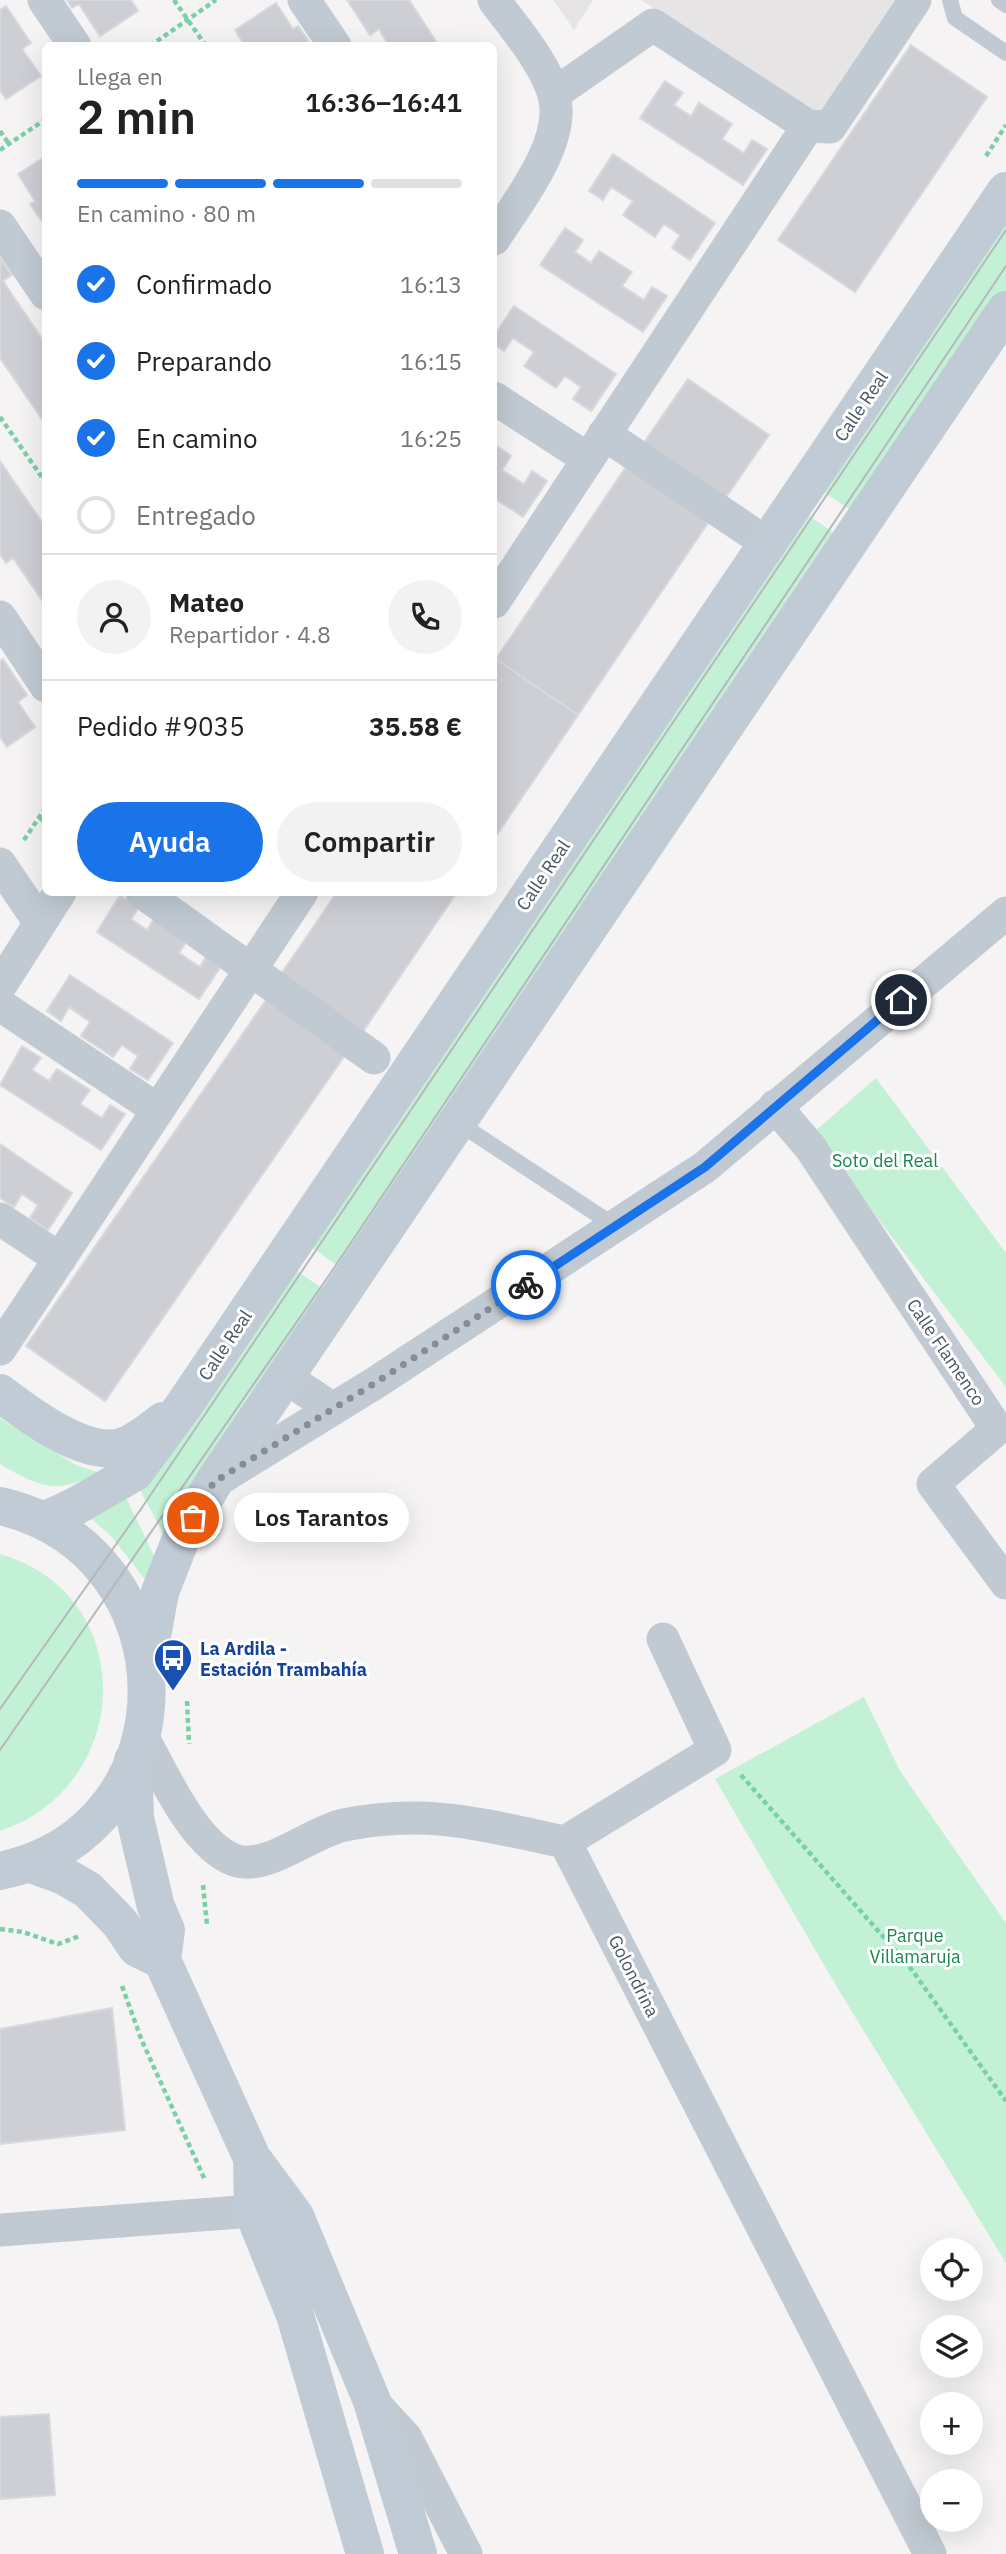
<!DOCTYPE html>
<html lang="es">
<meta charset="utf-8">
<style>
:root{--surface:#fff;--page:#f2f2f2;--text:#222;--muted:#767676;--line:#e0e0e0;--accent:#1a73e8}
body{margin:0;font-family:"IBM Plex Sans",sans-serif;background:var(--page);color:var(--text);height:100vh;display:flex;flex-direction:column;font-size:26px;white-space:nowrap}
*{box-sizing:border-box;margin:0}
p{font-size:23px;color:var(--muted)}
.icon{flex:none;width:38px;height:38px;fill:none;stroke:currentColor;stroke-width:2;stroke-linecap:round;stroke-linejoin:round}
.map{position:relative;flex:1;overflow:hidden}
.details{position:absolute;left:42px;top:42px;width:455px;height:854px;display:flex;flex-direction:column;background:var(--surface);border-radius:10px;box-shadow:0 7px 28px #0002}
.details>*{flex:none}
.buttons{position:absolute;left:920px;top:2238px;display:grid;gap:14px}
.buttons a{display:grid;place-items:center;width:63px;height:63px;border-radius:50%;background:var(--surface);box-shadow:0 7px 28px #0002;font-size:35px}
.pin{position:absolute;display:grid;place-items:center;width:60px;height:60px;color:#fff;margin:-30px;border:4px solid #fff;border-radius:50%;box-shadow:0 2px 7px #0007}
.courier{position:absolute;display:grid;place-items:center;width:70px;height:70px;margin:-35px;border:5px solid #1a73e8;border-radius:50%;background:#fff;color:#222;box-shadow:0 2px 9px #0007}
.bubble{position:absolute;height:49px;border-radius:24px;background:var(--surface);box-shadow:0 7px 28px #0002;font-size:23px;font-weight:600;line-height:49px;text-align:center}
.head em{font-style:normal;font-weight:600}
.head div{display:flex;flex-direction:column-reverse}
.head{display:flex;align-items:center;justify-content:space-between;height:119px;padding:0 35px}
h1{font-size:46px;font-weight:600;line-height:52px}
.bar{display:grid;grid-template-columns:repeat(4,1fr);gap:10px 7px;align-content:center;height:84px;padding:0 35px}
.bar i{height:9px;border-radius:5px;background:var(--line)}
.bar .active{background:var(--accent)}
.bar p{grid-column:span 4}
.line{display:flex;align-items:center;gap:18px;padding:0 35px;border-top:2px solid var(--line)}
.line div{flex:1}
.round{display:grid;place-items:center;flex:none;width:74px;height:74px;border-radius:37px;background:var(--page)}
ol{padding:0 35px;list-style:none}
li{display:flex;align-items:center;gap:21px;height:77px}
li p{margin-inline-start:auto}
li .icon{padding:7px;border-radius:50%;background:var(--accent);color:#fff;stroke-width:4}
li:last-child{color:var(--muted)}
li i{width:38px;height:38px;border:4px solid var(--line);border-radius:50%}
.action{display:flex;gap:14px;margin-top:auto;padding:14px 35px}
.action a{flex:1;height:80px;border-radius:42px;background:var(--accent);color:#fff;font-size:28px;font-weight:600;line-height:80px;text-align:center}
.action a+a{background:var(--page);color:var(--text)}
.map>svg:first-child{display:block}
.education{fill:#e6e4e5}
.green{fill:#c3f1d5}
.building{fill:#cdcfd5;stroke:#d7d9de;stroke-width:2}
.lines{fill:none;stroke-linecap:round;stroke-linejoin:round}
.path{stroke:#7ad0a6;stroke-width:4.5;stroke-dasharray:5 3.5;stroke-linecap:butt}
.lane{stroke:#c1cad2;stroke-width:16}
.street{stroke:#c1cad2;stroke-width:33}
.secondary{stroke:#c1cbd6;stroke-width:38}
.tram{stroke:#b5b8bd;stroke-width:2}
.done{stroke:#868d94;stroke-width:7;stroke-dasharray:0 12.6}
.route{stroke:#1a73e8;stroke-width:9}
.labels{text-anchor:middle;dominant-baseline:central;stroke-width:6;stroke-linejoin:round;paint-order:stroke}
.street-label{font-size:18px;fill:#4a5661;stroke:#fff}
.park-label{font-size:18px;fill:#17864f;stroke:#fff}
.transit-label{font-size:18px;font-weight:bold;fill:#164399;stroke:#fff;text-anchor:start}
</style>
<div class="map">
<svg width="1006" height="2554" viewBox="0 0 1006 2554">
<rect width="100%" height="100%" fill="#f5f3f3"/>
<path class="education" d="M553 0H593L574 30Z
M641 0H906L824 123Z"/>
<path class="green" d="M1006 214V292L856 514 821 490Z
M805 513 840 537 345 1271 310 1246Z
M876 1078 1006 1253V1387L813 1133Z
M294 1269 329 1293 166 1539 137 1484Z
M0 1418 76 1465 100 1473C57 1494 40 1488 0 1464Z
M124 1493 156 1560 147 1582 111 1536 86 1514Z
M0 1554C140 1594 135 1786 0 1831Z
M864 1697 900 1771 1006 1923V2263L840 1992 715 1779Z"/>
<path class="building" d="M67 0H131L138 11 100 36 79 4 72 8Z
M347 0H409L439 46H389L379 29 370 35Z
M276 3 293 29 298 26 312 46H245L235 30Z
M6 6 31 43 22 49 41 76 6 99 0 90V10Z
M911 45 987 97 855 292 778 240Z
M665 81 683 93 674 105 691 116 699 103 732 124 722 139 744 153 752 140 767 149 743 185 640 118Z
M613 154 715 223 690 260 672 248 680 235 664 224 655 237 623 215 633 201 611 187 603 200 589 191Z
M46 156V227L30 204 35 201 18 174Z
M565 228 583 240 575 252 591 263 599 251 632 272 622 286 644 300 652 287 667 296 643 332 540 265Z
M0 258 12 275 3 281 43 340 46 338V425L0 358Z
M514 306 616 374 591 411 573 399 581 387 565 376 556 388 524 366 534 352 513 338 504 351 494 344V336Z
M688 379 769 435 724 500 643 444Z
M494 444 511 456 502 470 524 484 532 471 547 481 523 517 494 498Z
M0 461 46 528V606L13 558 6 563 0 554Z
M630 461 712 517 578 715 496 659Z
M3 659 27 695 18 702 35 727 7 747 0 737V661Z
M496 659 578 715 494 839V662Z
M337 892H457L360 1036 277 980Z
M120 895 139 907 131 919 147 930 155 917 188 939 179 953 200 967 208 953 223 963 199 999 97 932Z
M70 975 173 1043 148 1080 130 1069 138 1056 122 1045 113 1057 81 1036 90 1022 69 1007 61 1021 47 1011Z
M269 996 348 1051 105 1401 26 1346Z
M22 1046 41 1058 32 1070 49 1081 57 1069 90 1090 80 1104 102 1118 110 1105 125 1114 101 1150 0 1085Z
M0 1144 72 1193 48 1230 30 1218 38 1205 22 1194 14 1207 0 1198Z
M112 2008 125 2130 0 2144V2029Z
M49 2414 55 2495 0 2499V2417Z"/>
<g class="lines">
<path class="path" d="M174 0 206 46
M150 46 216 0
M0 131 9 144
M0 150 46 119
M986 156 1006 125
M0 417 46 483
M39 817 46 823
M24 840 46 807
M187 1701 189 1744
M741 1775 909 1966 1006 2101
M203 1885 207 1925
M0 1929 23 1932 58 1944 80 1936
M122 1986 142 2041 205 2180"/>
<path class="lane" d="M950 0 955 18 1006 53
M999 0 1006 5
M457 1122 615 1226"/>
<path class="street" d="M44 0 75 46
M304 0 335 46
M808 126 830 127 915 0
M0 226 46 294
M494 239C518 202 567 141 554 95 544 61 515 29 494 0
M494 398 588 459
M604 434 749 531
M494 602 808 126 653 25 554 94
M0 617 46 686
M0 864 40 923
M142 892 374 1058
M0 986 60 892
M0 1005 158 1110
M775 1106 810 1147 997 1429 933 1484 1006 1583
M0 1219 60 1259
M0 1349 302 892
M285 1377 333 1409
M216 1481 375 1383 705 1167 1006 913
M143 1738C164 1775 193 1844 234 1860 266 1872 311 1832 344 1825 428 1808 483 1825 565 1842L930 2554
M565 1842 715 1750 663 1639
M0 2230 253 2211
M372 2401 406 2438 466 2554"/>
<path class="secondary" d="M0 1393C28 1414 84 1457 121 1447 136 1443 151 1430 163 1421
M0 1506C194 1551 197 1830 0 1871
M44 1521 76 1506 135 1472 184 1405 1006 191
M147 1664 160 1592 182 1536 214 1482 1006 310
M133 1760 135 1818 156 1907 166 1930 162 1960 252 2158 295 2216 372 2401 418 2554
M28 1863 64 1876 88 1890 120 1923 137 1948 162 1960
M252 2158 253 2211 295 2315 365 2554"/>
<path class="tram" d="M0 1709 141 1509 1006 230
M0 1750 330 1274 1006 266"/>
</g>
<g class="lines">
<path class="done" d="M193 1518 214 1482 375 1383 526 1285"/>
<path class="route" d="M526 1285 705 1167 901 1000"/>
</g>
<defs>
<g id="bus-pin" transform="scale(2.0125)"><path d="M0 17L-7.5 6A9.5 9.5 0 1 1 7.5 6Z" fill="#1a4fb4" stroke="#fff"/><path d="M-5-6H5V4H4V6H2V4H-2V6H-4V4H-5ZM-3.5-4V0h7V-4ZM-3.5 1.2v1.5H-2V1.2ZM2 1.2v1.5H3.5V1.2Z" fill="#fff"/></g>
</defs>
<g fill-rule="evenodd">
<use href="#bus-pin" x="173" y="1658"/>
</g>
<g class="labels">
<g class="street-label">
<text transform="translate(861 406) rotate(-56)">Calle Real</text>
<text transform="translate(543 875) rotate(-56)">Calle Real</text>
<text transform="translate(225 1345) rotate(-56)">Calle Real</text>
<text transform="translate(946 1352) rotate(56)">Calle Flamenco</text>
<text transform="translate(634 1976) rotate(63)">Golondrina</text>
</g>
<g class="park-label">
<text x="885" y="1160">Soto del Real</text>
<text x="915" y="1935">Parque<tspan x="915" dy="21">Villamaruja</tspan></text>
</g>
<g class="transit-label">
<text x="200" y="1648">La Ardila -<tspan x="200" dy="21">Estación Trambahía</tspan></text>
</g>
</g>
</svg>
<div class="buttons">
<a><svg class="icon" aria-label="locate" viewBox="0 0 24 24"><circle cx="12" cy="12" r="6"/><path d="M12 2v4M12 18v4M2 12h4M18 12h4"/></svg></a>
<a><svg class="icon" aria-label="layers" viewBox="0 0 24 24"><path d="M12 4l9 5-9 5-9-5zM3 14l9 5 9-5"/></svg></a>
<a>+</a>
<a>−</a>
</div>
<div class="pin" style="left:193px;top:1518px;background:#ea580c"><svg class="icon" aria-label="bag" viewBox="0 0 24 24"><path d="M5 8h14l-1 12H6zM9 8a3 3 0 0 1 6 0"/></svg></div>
<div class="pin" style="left:901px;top:1000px;background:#1f2937"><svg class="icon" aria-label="home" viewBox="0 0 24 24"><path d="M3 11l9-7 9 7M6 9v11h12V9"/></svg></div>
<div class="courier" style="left:526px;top:1285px"><svg class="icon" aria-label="bike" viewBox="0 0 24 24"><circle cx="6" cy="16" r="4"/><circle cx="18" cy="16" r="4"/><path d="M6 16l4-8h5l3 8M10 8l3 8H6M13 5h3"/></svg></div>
<div class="bubble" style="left:234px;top:1493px;width:175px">Los Tarantos</div>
<section class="details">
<div class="head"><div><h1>2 min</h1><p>Llega en</p></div><em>16:36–16:41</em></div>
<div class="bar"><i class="active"></i><i class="active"></i><i class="active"></i><i></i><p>En camino · 80 m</p></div>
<ol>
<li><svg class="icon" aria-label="check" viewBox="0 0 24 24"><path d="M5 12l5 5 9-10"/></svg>Confirmado<p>16:13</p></li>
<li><svg class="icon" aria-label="check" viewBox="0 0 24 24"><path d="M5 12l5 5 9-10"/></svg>Preparando<p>16:15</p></li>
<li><svg class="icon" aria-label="check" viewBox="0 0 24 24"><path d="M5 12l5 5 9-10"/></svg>En camino<p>16:25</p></li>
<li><i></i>Entregado</li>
</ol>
<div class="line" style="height:126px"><a class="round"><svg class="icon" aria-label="person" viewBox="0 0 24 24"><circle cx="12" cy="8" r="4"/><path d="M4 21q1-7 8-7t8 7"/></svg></a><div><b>Mateo</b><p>Repartidor · 4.8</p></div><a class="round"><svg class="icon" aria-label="phone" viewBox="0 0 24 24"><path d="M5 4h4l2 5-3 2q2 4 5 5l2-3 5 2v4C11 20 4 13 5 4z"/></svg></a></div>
<div class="line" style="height:91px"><div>Pedido #9035</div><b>35.58 €</b></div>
<div class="action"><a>Ayuda</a><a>Compartir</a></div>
</section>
</div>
